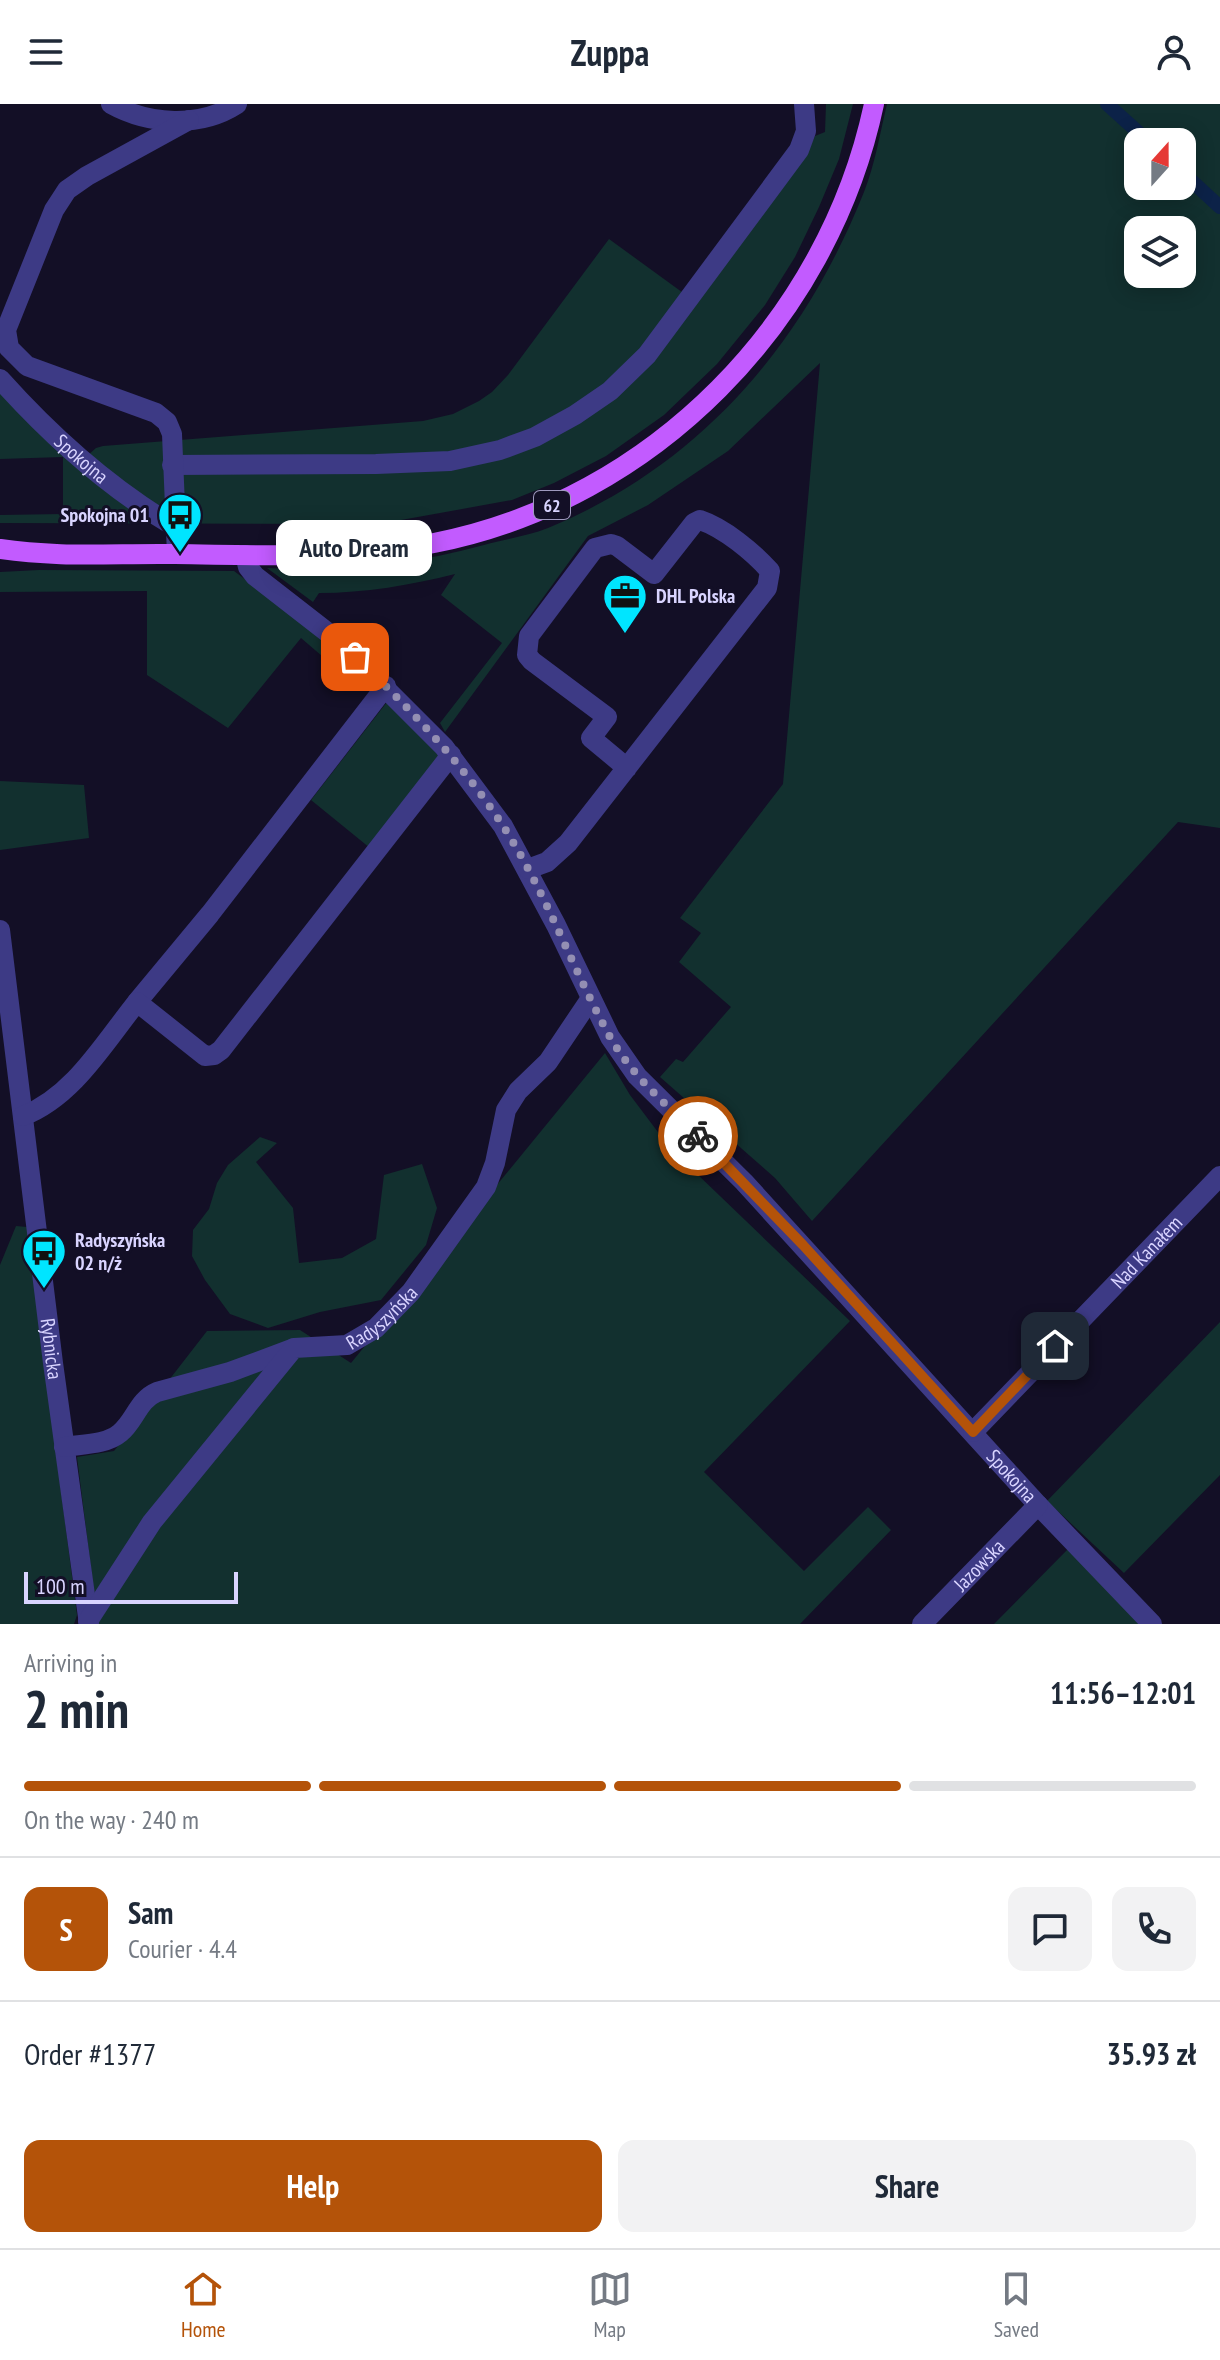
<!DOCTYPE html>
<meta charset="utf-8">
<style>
:root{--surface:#fff;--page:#f2f2f3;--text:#1f2937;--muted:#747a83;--line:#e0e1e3;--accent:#b45309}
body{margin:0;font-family:"PT Sans Narrow",sans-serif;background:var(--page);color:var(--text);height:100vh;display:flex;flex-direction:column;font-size:30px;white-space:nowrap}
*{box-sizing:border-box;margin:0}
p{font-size:26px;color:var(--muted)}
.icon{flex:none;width:44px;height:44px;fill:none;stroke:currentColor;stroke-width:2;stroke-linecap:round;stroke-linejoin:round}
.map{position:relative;height:1520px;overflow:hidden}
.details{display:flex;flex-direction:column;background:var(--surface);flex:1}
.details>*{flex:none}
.needle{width:52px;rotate:21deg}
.fabs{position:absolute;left:1124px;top:24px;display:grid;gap:16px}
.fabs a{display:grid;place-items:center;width:72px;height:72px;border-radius:16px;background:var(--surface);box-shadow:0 4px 20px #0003;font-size:40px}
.scale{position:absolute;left:24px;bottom:20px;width:214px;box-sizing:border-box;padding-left:8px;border:4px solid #d9d4ff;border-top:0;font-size:22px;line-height:28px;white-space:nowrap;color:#d9d4ff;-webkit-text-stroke:6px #130f26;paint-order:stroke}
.pin{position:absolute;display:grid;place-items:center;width:68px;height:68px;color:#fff;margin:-34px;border-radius:16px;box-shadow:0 4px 12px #0006}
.courier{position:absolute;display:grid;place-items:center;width:80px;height:80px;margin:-40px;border:6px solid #b45309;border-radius:50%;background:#fff;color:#222;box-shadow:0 2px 10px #0007}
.bubble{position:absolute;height:56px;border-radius:16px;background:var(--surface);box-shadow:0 4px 20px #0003;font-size:26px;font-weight:800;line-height:56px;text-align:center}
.headline em{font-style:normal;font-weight:800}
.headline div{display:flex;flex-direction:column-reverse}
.headline{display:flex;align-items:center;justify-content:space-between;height:136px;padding:0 24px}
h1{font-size:52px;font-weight:800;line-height:60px}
.bar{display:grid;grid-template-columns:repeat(4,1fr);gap:12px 8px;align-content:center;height:96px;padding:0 24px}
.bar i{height:10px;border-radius:6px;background:var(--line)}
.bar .active{background:var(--accent)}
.bar p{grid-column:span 4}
.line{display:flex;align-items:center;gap:20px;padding:0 24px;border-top:2px solid var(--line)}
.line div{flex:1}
.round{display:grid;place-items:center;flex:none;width:84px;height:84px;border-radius:16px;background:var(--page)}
.action{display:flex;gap:16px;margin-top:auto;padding:16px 24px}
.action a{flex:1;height:92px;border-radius:16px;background:var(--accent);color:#fff;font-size:32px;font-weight:800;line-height:92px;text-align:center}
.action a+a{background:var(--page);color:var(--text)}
header{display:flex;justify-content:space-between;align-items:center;height:104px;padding:0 24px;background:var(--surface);font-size:36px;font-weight:800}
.tab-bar{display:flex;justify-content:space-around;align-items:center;height:112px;border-top:2px solid var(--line);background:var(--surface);font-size:22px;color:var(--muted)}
.tab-bar a{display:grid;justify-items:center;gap:4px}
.tab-bar .active{color:var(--accent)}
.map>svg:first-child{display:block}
.green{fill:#12302f;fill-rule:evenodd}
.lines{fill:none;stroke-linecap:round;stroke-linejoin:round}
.canal{stroke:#0c2248;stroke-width:14}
.minor{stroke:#3d3a85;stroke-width:20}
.major{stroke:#c25bff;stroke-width:20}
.done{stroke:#948fb3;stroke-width:8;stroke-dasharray:0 14.4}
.route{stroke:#b45309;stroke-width:10}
.labels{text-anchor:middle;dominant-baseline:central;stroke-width:6;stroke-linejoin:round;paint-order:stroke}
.shield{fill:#130f26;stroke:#9e99be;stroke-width:2}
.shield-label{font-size:18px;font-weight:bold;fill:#d9d4ff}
.street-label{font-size:20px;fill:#d9d4ff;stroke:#130f26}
.poi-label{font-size:20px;font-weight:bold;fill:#d9d4ff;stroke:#130f26;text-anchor:start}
</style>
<header><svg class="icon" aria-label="menu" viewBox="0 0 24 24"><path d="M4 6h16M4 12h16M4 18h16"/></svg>Zuppa<svg class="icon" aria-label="person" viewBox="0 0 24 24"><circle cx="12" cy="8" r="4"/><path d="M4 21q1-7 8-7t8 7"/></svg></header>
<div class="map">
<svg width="1220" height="1520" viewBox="0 0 1220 1520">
<rect width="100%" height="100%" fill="#130f26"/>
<path class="green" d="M826 0H853L839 55 819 103 795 153 765 201 717 260 664 311 606 352 554 379 512 396 379 420 0 419V411L63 410V353L0 355V265L25 295 87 352 96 344 103 342 423 317 453 310 479 297 492 288 508 271 609 135 697 199 809 44 815 32 825 28Z
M887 0H1220V724L1178 718 812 1117 775 1074 660 973 676 955 683 958 731 903 679 858 701 829 680 814 783 680 820 259 728 347 648 401 588 432 445 628 440 619 502 539 441 491 455 470C412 481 364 489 319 489L313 498 267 464C344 468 410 461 484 441 505 435 528 432 548 424 701 361 804 239 864 88 875 60 880 29 887 0ZM1138 38H1182V82H1138ZM1138 126H1182V170H1138Z
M39 466 234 467 317 529 362 574 358 583 301 534 228 624 147 571V487L0 488V468Z
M387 598 440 652 370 744 311 696Z
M0 677 84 681 89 734 0 746Z
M605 949 630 991 670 1044 850 1217 704 1368 804 1467 868 1403 891 1426 800 1520H98L77 1353 114 1347 207 1227 300 1226 351 1259Z
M260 1033 277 1039 256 1058 293 1104 299 1159 342 1154 376 1135 384 1071 422 1060 437 1104 426 1141 381 1196 320 1208 268 1224 230 1210 205 1176 192 1152 193 1126 209 1105 217 1079 228 1061Z
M16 1122 27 1123 77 1511 74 1520H0V1161Z
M1220 1218V1371L1124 1469 1047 1397Z
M1069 1444 1142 1520H994Z"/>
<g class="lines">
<path class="canal" d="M1107 0 1149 38
M1182 68 1220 103"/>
<g class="minor">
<path d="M111 0C149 21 200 24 237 0"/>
<path id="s1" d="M0 275C51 332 109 384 175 423"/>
<path d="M172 361 376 360 450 357 500 346 535 333 575 311 610 287 647 251 799 46 806 27 804 0"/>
<path d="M177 450 172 330 167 318 156 309 27 262 9 244 6 226 54 106 67 86 87 72 189 16"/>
<path id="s2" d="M245 451 248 463 255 472 336 535 444 643 503 722 556 821 610 933 637 972 744 1078 1038 1401 1152 1520"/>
<path d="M528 765 547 758 568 739 767 484 770 467C753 448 724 424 700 416L694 419 654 470 617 442 611 440 595 444 529 532 527 551 532 557 607 613 591 634 627 664"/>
<path id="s3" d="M0 826 53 1259 89 1520"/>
<path d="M137 898 210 810 386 582"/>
<path d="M23 1012C73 993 104 939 137 898L205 952 214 951 221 946 451 651"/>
<path id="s4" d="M973 1328 1220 1072"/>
<path d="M64 1343C81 1340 106 1341 120 1329 135 1317 138 1296 157 1288L230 1268 292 1245"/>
<path id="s5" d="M88 1517 152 1418 294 1244 347 1241 376 1224 411 1188 486 1083 495 1059 506 1006 518 987 548 958 591 894"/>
<path id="s6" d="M922 1520 1038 1401"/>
</g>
<path class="major" d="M0 445C57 454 117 449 175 450 261 451 349 456 434 439 653 396 828 217 874 0"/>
</g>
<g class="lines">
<path class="done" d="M355 553C410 604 462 659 503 722 546 788 572 864 610 933 632 972 667 1001 698 1032"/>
<path class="route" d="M698 1032 803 1141 973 1328 1055 1242"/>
</g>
<defs>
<g id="bus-pin" transform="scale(2.3)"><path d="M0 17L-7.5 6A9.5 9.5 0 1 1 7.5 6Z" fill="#00e5ff" stroke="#130f26"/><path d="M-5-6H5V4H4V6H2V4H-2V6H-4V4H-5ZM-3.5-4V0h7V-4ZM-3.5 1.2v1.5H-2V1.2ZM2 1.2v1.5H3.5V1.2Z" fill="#111"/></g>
<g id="office-pin" transform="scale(2.3)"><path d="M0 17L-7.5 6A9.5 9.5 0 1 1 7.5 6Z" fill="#00e5ff" stroke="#130f26"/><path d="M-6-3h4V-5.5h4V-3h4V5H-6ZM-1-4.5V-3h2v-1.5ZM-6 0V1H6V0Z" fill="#111"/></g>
</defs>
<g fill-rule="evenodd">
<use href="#bus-pin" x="180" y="411"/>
<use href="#office-pin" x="625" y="492"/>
<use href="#bus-pin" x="44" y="1147"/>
</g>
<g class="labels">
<rect class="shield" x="534" y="387" width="36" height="28" rx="6"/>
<g class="shield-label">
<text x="552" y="401">62</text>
</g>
<g class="street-label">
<text stroke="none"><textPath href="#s1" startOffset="114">Spokojna</textPath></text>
<text stroke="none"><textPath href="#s4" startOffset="250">Nad Kanałem</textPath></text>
<text stroke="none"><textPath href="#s5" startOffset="440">Radyszyńska</textPath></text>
<text stroke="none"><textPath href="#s3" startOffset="422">Rybnicka</textPath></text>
<text stroke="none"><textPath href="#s2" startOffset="1210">Spokojna</textPath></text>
<text stroke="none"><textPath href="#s6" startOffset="82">Jazowska</textPath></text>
</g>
<g class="poi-label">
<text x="149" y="411" text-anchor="end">Spokojna 01</text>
<text x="656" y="492">DHL Polska</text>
<text x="75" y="1136">Radyszyńska<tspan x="75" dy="23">02 n/ż</tspan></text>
</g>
</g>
</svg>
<div class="fabs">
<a><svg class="needle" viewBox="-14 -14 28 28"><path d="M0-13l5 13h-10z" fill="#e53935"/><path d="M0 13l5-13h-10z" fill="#747a83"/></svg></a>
<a><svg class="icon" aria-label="layers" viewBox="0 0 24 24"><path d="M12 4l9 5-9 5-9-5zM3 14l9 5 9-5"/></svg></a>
</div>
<div class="scale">100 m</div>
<div class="pin" style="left:355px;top:553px;background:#ea580c"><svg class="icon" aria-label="bag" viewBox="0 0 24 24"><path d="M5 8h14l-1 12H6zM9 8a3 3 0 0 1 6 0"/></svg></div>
<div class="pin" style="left:1055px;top:1242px;background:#1f2937"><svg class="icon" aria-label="home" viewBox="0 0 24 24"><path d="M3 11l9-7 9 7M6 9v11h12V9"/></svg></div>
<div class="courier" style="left:698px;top:1032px"><svg class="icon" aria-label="bike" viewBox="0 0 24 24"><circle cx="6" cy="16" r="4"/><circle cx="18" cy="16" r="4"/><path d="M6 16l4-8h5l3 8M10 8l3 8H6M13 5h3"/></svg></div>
<div class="bubble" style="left:276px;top:416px;width:156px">Auto Dream</div>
</div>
<section class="details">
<div class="headline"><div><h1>2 min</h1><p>Arriving in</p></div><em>11:56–12:01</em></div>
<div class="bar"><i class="active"></i><i class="active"></i><i class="active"></i><i></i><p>On the way · 240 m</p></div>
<div class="line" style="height:144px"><b class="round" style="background:var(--accent);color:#fff">S</b><div><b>Sam</b><p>Courier · 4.4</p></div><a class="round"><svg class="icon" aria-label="chat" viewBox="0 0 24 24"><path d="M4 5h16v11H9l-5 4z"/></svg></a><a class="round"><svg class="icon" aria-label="phone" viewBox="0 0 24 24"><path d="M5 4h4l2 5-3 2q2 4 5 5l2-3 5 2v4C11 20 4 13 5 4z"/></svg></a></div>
<div class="line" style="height:104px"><div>Order #1377</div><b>35.93 zł</b></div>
<div class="action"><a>Help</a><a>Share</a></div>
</section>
<nav class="tab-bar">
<a class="active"><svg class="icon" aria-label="home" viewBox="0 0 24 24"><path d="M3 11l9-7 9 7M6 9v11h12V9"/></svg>Home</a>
<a><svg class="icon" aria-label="map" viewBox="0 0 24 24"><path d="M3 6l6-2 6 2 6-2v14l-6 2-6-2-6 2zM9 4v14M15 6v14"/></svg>Map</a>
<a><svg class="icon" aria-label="saved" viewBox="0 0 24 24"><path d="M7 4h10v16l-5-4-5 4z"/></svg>Saved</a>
</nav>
